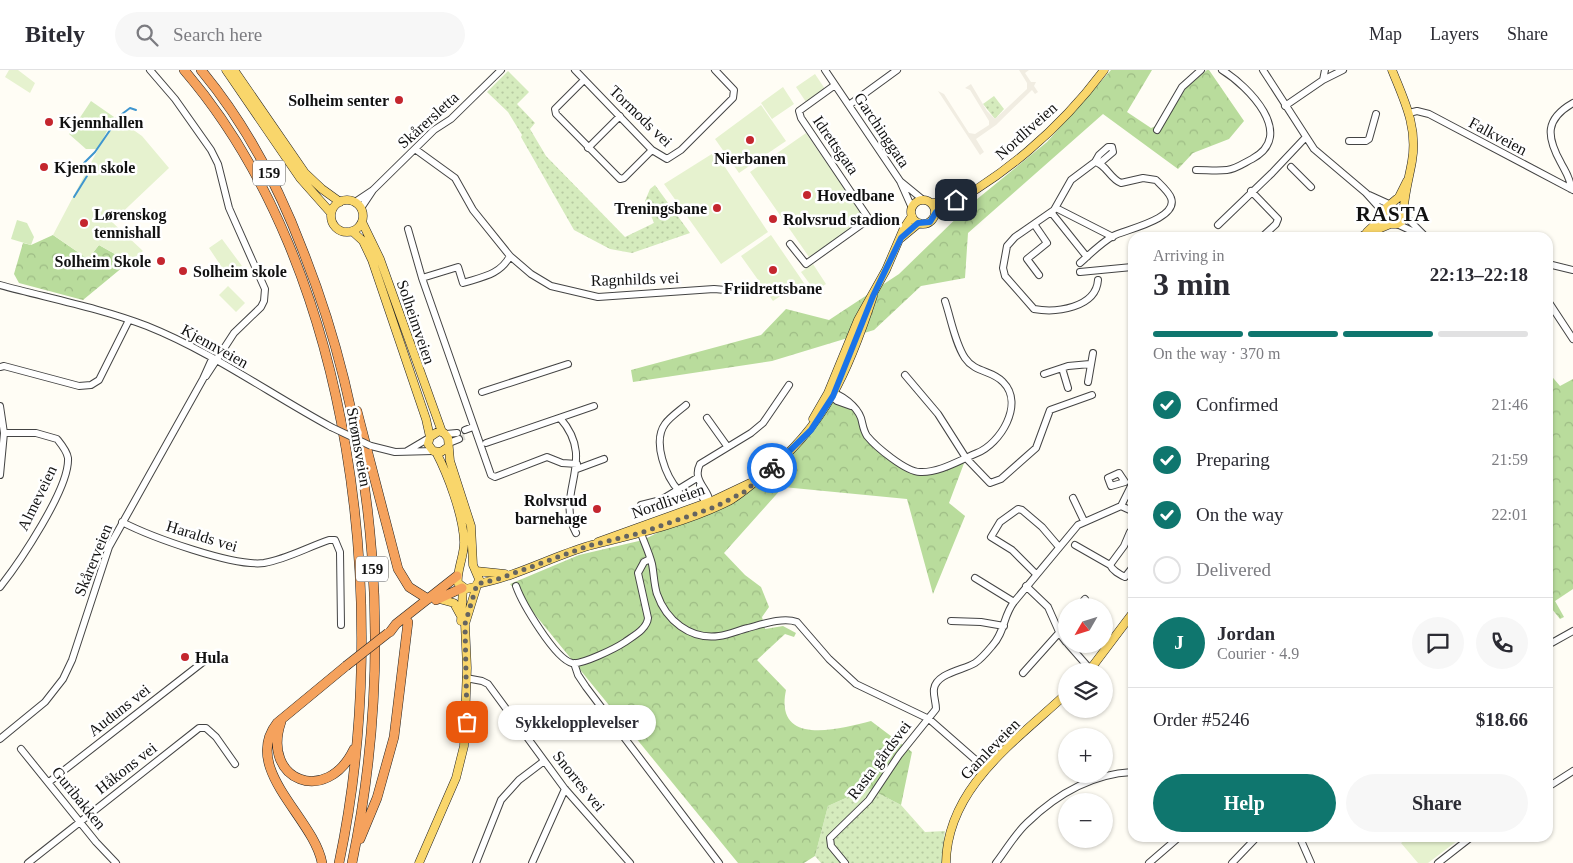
<!DOCTYPE html>
<meta charset="utf-8">
<style>
:root{--surface:#fff;--page:#f7f7f7;--text:#2b2b33;--muted:#7c7c81;--line:#e1e1e2;--accent:#0f766e}
body{margin:0;font-family:Georgia,serif;background:var(--page);color:var(--text);height:100vh;display:flex;flex-direction:column;font-size:19px;white-space:nowrap}
*{box-sizing:border-box;margin:0}
p{font-size:16px;color:var(--muted)}
.icon{flex:none;width:28px;height:28px;fill:none;stroke:currentColor;stroke-width:2;stroke-linecap:round;stroke-linejoin:round}
.map{position:relative;flex:1;overflow:hidden}
.side{position:absolute;left:1128px;top:162px;width:425px;height:610px;display:flex;flex-direction:column;background:var(--surface);border-radius:15px;box-shadow:0 1px 4px #0004}
.side>*{flex:none}
.needle{width:32px;rotate:231deg}
.buttons{position:absolute;left:1058px;top:528px;display:grid;gap:10px}
.buttons a{display:grid;place-items:center;width:55px;height:55px;border-radius:50%;background:var(--surface);box-shadow:0 1px 4px #0004;font-size:25px}
.pin{position:absolute;display:grid;place-items:center;width:42px;height:42px;color:#fff;margin:-21px;border-radius:10px;box-shadow:0 2px 8px #0006}
.courier{position:absolute;display:grid;place-items:center;width:50px;height:50px;margin:-25px;border:4px solid #1a73e8;border-radius:50%;background:#fff;color:#222;box-shadow:0 1px 6px #0007}
.bubble{position:absolute;height:35px;border-radius:18px;background:var(--surface);box-shadow:0 1px 4px #0004;font-size:16px;font-weight:700;line-height:35px;text-align:center}
.headline em{font-style:normal;font-weight:700}
.headline div{display:flex;flex-direction:column-reverse}
.headline{display:flex;align-items:center;justify-content:space-between;height:85px;padding:0 25px}
h1{font-size:32px;font-weight:700;line-height:38px}
.bar{display:grid;grid-template-columns:repeat(4,1fr);gap:8px 5px;align-content:center;height:60px;padding:0 25px}
.bar i{height:6px;border-radius:4px;background:var(--line)}
.bar .current{background:var(--accent)}
.bar p{grid-column:span 4}
.line{display:flex;align-items:center;gap:12px;padding:0 25px;border-top:1px solid var(--line)}
.line div{flex:1}
.round{display:grid;place-items:center;flex:none;width:52px;height:52px;border-radius:26px;background:var(--page)}
ol{padding:0 25px;list-style:none}
li{display:flex;align-items:center;gap:15px;height:55px}
li p{margin-inline-start:auto}
li .icon{padding:5px;border-radius:50%;background:var(--accent);color:#fff;stroke-width:4}
li:last-child{color:var(--muted)}
li i{width:28px;height:28px;border:2px solid var(--line);border-radius:50%}
.button{display:flex;gap:10px;margin-top:auto;padding:10px 25px}
.button a{flex:1;height:58px;border-radius:30px;background:var(--accent);color:#fff;font-size:20px;font-weight:700;line-height:58px;text-align:center}
.button a+a{background:var(--page);color:var(--text)}
header{display:flex;align-items:center;gap:30px;box-sizing:border-box;height:70px;padding:0 25px;background:var(--surface);border-bottom:1px solid var(--line)}
header strong{font-size:24px}
nav{display:flex;gap:28px;margin-inline-start:auto;font-size:18px}
.search{width:350px;height:45px;background:var(--page);display:flex;align-items:center;gap:12px;box-sizing:border-box;padding:0 18px;border-radius:28px;color:var(--muted);font-size:19px}
.map>svg:first-child{display:block}
.grass{fill:url(#grass-dots)}
.forest{fill:url(#forest-crowns)}
.park{fill:#d5ebbd}
.pitch{fill:#e6f2cf}
.plaza{fill:#f1ede2}
.lines{fill:none;stroke-linecap:round;stroke-linejoin:round}
.stream{stroke:#3f96cf;stroke-width:2}
.minor-tunnel{stroke:#dbdad3;stroke-width:6;stroke-dasharray:6 3;stroke-linecap:butt}
.minor-casing{stroke:#444;stroke-width:8}
.major-casing{stroke:#222;stroke-width:9}
.highway-casing{stroke:#222;stroke-width:10}
.minor{stroke:#fff;stroke-width:6}
.major{stroke:#f9d66b;stroke-width:8}
.highway{stroke:#f5a25d;stroke-width:9}
.minor-bridge-casing{stroke:#444;stroke-width:8;stroke-linecap:butt}
.highway-bridge-casing{stroke:#222;stroke-width:10;stroke-linecap:butt}
.minor-bridge{stroke:#fff;stroke-width:6}
.highway-bridge{stroke:#f5a25d;stroke-width:9}
.done{stroke:#646461;stroke-width:5;stroke-dasharray:0 9}
.route{stroke:#1a73e8;stroke-width:6}
.poi-dot{fill:#c4262e;stroke:#fff;stroke-width:2}
.labels{text-anchor:middle;dominant-baseline:central;stroke-width:5;stroke-linejoin:round;paint-order:stroke}
.shield{fill:#fff;stroke:#585858;stroke-width:1}
.shield-label{font-size:15px;font-weight:bold;fill:#111}
.poi-label{font-size:16px;font-weight:bold;fill:#111;stroke:#fff;text-anchor:start}
.street-label{font-size:16px;fill:#111;stroke:#fff}
.district-label{font-size:21px;font-weight:bold;letter-spacing:1px;fill:#111;stroke:#fff}
</style>
<header>
<strong>Bitely</strong>
<div class="search"><svg class="icon" aria-label="search" viewBox="0 0 24 24"><circle cx="10" cy="10" r="6"/><path d="M15 15l6 6"/></svg>Search here</div>
<nav><a>Map</a><a>Layers</a><a>Share</a></nav>
</header>
<div class="map">
<svg width="1573" height="793" viewBox="0 0 1573 793">
<defs>
<pattern id="grass-dots" width="8" height="8" patternUnits="userSpaceOnUse" patternTransform="scale(1.25)"><rect width="8" height="8" fill="#d5ebbd"/><path d="M2 2h.1M6 6h.1" fill="none" stroke="#b6c8a1" stroke-width="1.8" stroke-linecap="round"/></pattern>
<pattern id="forest-crowns" width="20" height="18" patternUnits="userSpaceOnUse" patternTransform="scale(1.25)"><rect width="20" height="18" fill="#b9dc9c"/><path d="M2 6a3 3 0 1 1 6 0M12 15a3 3 0 1 1 6 0" fill="none" stroke="#9ebc85"/></pattern>
</defs>
<rect width="100%" height="100%" fill="#fffdf5"/>
<path class="grass" d="M508 1 529 22 517 34 535 53 530 59 546 86 625 167 654 153 645 131 650 119 655 115 690 163 632 183 610 179 574 160 521 67 522 65 508 42 487 22Z
M994 26 1004 39 995 49 983 34Z
M868 718 901 735 925 762 945 761 942 793H821L815 786 828 736Z"/>
<path class="forest" d="M1111 0H1152L1127 42 1151 58 1165 52 1186 18 1207 0H1209L1244 51 1229 69 1193 83 1178 99 1103 44 968 163 965 208 921 216 874 260 772 291 633 312 631 300 761 265 786 239 829 250 899 204 971 134 1047 72Z
M53 165 88 189 99 175 129 192 83 230 19 213 14 204 23 173 31 175Z
M1548 302 1560 316 1573 309V519L1555 531 1564 547 1560 549 1548 534Z
M831 324 855 339 866 365 914 401 928 402 966 388 949 433 965 446 933 524 907 429 783 417 724 483 745 505 761 517 769 537 762 547 765 559 783 556 796 563 794 567 785 564 757 590 786 620C774 677 839 659 871 651L912 682 901 735 868 718 828 736 815 786 804 793H738L510 514 579 485 643 470 740 421 785 386Z"/>
<path class="park" d="M91 31 114 47 98 79H86L69 64Z
M17 150 27 153 34 167 31 175 11 169Z"/>
<path class="pitch" d="M9 0H18L35 13 30 23 5 7Z
M815 4 825 19 806 32 796 17Z
M783 17 794 34 772 49 761 33Z
M761 35 786 71 739 103 715 69Z
M115 47 142 66 169 98 112 152 143 181 129 192 99 175 88 189 53 165Z
M806 63 865 149 809 187 750 102Z
M715 82 768 162 721 194 664 114Z
M771 165 806 216 801 220 797 215 773 231 741 186Z
M222 169 242 196 227 205 209 178Z
M813 194 826 214 815 221 801 202Z
M228 216 245 233 236 242 219 225Z
M1408 768H1461L1428 793H1418L1401 773Z"/>
<path class="plaza" d="M1019 0H1029L1025 3 1031 12H1036L1034 16 1038 22 1035 24 1032 20 996 55 976 69 984 82 980 85 938 21 944 24 969 63 975 64 989 55V51L970 20 965 18 971 14 987 41 995 49 1027 19V13Z"/>
<g class="lines">
<path class="stream" d="M122 44 130 38 136 40
M74 127 87 106 84 93 95 82 117 50"/>
<path class="minor-tunnel" d="M459 369 467 366"/>
<g class="minor-casing">
<path id="minor" d="M150 0 175 29 211 80 218 94 229 138 265 219 264 231 261 237 234 263 206 306
M575 0 652 80 667 89 681 80 733 28 734 20 715 0
M825 0 900 111 912 138
M1263 0 1314 79 1366 123 1384 143
M1325 0 1323 10 1343 0
M584 10 555 39 556 44 620 109 624 108 652 80
M849 35 897 0
M1285 36 1323 10
M1409 43 1417 41 1429 44 1573 120
M1157 60 1182 17 1201 0
M1349 71H1366L1369 69 1376 44
M588 78 620 46
M415 79 455 108 473 140 510 186 531 204 551 216 598 227 714 219 737 221
M1095 92 1099 85 1108 77H1112L1113 82 1100 93
M1291 97 1311 117
M1196 100C1207 100 1217 101 1227 100 1236 99 1244 93 1252 89 1297 65 1248 16 1222 0
M900 111 922 129
M1571 119C1571 109 1565 101 1561 93 1546 66 1545 49 1573 33
M1251 121 1278 149 1276 154 1261 168
M1369 125 1391 135
M355 132 373 120 434 60 451 49 501 0
M361 138 373 120
M1056 138 1113 167
M1051 142 1087 187
M1404 145 1427 168
M1034 154 1047 173 1027 189 1039 205
M1397 154 1423 166
M1218 155 1272 103 1305 68
M408 159 422 208 491 405 495 407 547 387 562 393 577 394
M790 174 806 194 869 149 801 48 799 41 835 15
M1080 193C1090 184 1101 173 1113 166 1124 160 1179 149 1171 128 1169 122 1161 115 1156 110L1143 108 1121 113C1110 109 1106 94 1095 92L1071 110 1054 140 1015 167 1007 176 1003 198 1005 206 1034 239C1056 243 1096 238 1098 210
M1548 194 1573 200
M1080 202 1132 197
M422 208 458 197 463 213C482 207 500 205 510 186
M0 215C48 228 100 238 147 256 212 282 270 324 331 357
M1548 231 1573 269
M0 297 4 296 79 316 91 315 99 310 129 250
M1062 298 1068 318
M1044 304 1068 296 1090 294
M905 305 938 344 966 388 990 413 1001 409 1036 378 1050 340 1092 325
M1088 312 1093 283
M482 322 568 294
M830 323C841 323 857 337 861 348 863 355 863 360 867 366 876 377 906 402 920 402 939 403 960 390 977 383 1000 374 1025 334 1003 312 992 300 975 303 965 288 955 273 951 249 945 231
M829 324 837 331 851 336
M0 336 4 363 0 405
M560 348C598 391 554 423 576 463
M707 348 727 376
M465 360 473 357
M446 364 457 363
M449 373 459 369
M486 373 594 336
M371 376 395 382 433 381
M407 381 429 368
M577 399 604 389
M1119 403 1125 412 1111 416 1108 408Z
M700 415V423L707 435
M679 421C666 407 652 372 665 354 670 347 679 341 686 335
M1073 428 1084 451
M641 435 661 430 697 408
M710 436C711 419 691 412 700 394L751 363 763 353 789 315
M1121 436 1132 414
M122 452C151 467 234 497 264 493 287 489 308 477 329 470H335L340 482 341 555
M639 458C643 470 649 482 652 494 654 504 654 515 657 524 666 550 690 570 719 566 729 565 739 560 748 558 763 554 783 547 797 552L829 589 856 614 929 649 986 699
M1075 475 1110 495C1113 501 1119 504 1125 507L1132 498
M1110 495 1124 476 1130 462
M1036 504 1012 480 991 467 1000 452 1018 439 1022 440 1042 457 1059 477
M975 508 1014 532
M516 516C522 533 555 589 572 593 582 595 616 578 625 572 633 566 647 559 648 548L638 503 644 492 650 489
M1026 516 1048 537 1060 564 1066 572
M0 517C19 493 70 418 68 388 67 381 61 374 57 369L36 363H4
M1079 536 1085 529
M951 551 981 552 1004 556
M1068 574 1090 599
M1548 575 1573 561
M574 593 578 605 586 617 719 793
M1023 603 1066 555
M466 608 482 611 488 614 565 719 630 793
M0 669 45 632 63 609 72 590 109 477 203 309 212 289
M21 679 96 772 116 793
M49 712 207 589
M1548 717 1573 701
M1300 768 1311 793
M28 793 199 658H206L216 667 235 694
M476 793 501 730 519 710 544 691
M532 793 565 719
M845 793 831 776 830 768 869 730 899 685 936 639C936 632 933 625 934 619 936 603 964 600 975 593 981 589 987 582 992 576 1005 562 1003 546 1014 532L1078 455 1121 436 1132 441
M996 793C1006 780 1015 764 1027 753 1056 725 1092 704 1132 702
M1149 793 1178 768
M1232 793 1256 768
M1438 793 1470 768"/>
</g>
<g class="major-casing">
<path id="major" d="M226 0 300 108 331 143
M234 0 305 103 322 119 340 132
M911 142a12 12 0 1 1 24 0a12 12 0 1 1-24 0Z
M331 146a16 16 0 1 1 32 0a16 16 0 1 1-32 0Z
M933 133 956 130
M936 142C1001 110 1061 58 1104 0
M362 152 380 189 442 362
M352 161 363 171 372 190 426 349 430 367
M1367 162 1384 146 1386 138 1399 127 1407 111
M1364 165 1390 154H1397L1402 151 1404 145C1402 133 1410 104 1412 91 1418 57 1404 30 1392 0
M901 168 919 153
M813 349 828 323 858 250 886 200 904 158 912 146
M436 382C448 405 463 445 464 471 465 484 456 502 458 513L466 519 474 517
M598 472 712 431 750 413
M476 501 505 504
M477 514C515 507 551 487 588 476 635 464 685 453 729 431 741 424 751 415 762 406 825 357 849 300 873 226
M439 529 454 533 461 546
M461 551 463 518
M1089 601 1132 544
M419 793 456 708 464 676 467 598 465 554 479 509 473 495 471 456 450 391 448 368 444 363 439 361 430 367 428 374 433 381 441 382 448 377
M946 793C947 717 1016 671 1066 624"/>
</g>
<g class="highway-casing">
<path id="highway" d="M184 0C356 200 392 543 339 793
M201 0C246 54 278 115 303 181 379 373 394 591 352 793
M357 341 398 499 409 517 428 529
M436 530 462 518
M390 562 396 554 457 506
M281 652C261 711 327 736 354 679
M360 769 377 728 394 667 408 552
M322 793C314 748 241 699 277 653L346 596"/>
</g>
<use href="#minor" class="minor"/>
<use href="#major" class="major"/>
<use href="#highway" class="highway"/>
<g class="minor-bridge-casing">
<path id="minor-bridge" d="M331 357 371 376"/>
</g>
<g class="highway-bridge-casing">
<path id="highway-bridge" d="M346 596 388 563"/>
</g>
<use href="#minor-bridge" class="minor-bridge"/>
<use href="#highway-bridge" class="highway-bridge"/>
</g>
<g class="lines">
<path class="done" d="M467 652 465 554 477 514 498 509 588 476 640 463 715 437 744 422 772 398"/>
<path class="route" d="M772 398 811 360 833 326 873 226 901 168 918 153 930 152 936 142 956 130"/>
</g>
<g class="poi-dot">
<circle cx="399" cy="30" r="5"/>
<circle cx="49" cy="52" r="5"/>
<circle cx="750" cy="70" r="5"/>
<circle cx="44" cy="97" r="5"/>
<circle cx="807" cy="125" r="5"/>
<circle cx="717" cy="138" r="5"/>
<circle cx="773" cy="149" r="5"/>
<circle cx="84" cy="153" r="5"/>
<circle cx="161" cy="191" r="5"/>
<circle cx="773" cy="200" r="5"/>
<circle cx="183" cy="201" r="5"/>
<circle cx="597" cy="439" r="5"/>
<circle cx="185" cy="587" r="5"/>
</g>
<g class="labels">
<g class="shield">
<rect x="253" y="90.5" width="32" height="25" rx="4"/>
<rect x="356" y="486.5" width="32" height="25" rx="4"/>
</g>
<g class="shield-label">
<text x="269" y="103">159</text>
<text x="372" y="499">159</text>
</g>
<g class="poi-label">
<text x="389" y="30" text-anchor="end">Solheim senter</text>
<text x="59" y="52">Kjennhallen</text>
<text x="750" y="88" text-anchor="middle">Nierbanen</text>
<text x="54" y="97">Kjenn skole</text>
<text x="817" y="125">Hovedbane</text>
<text x="707" y="138" text-anchor="end">Treningsbane</text>
<text x="94" y="144">Lørenskog<tspan x="94" dy="18">tennishall</tspan></text>
<text x="783" y="149">Rolvsrud stadion</text>
<text x="151" y="191" text-anchor="end">Solheim Skole</text>
<text x="193" y="201">Solheim skole</text>
<text x="773" y="218" text-anchor="middle">Friidrettsbane</text>
<text x="587" y="430" text-anchor="end">Rolvsrud<tspan x="587" dy="18">barnehage</tspan></text>
<text x="195" y="587">Hula</text>
</g>
<g class="street-label">
<text transform="translate(641 46) rotate(44)">Tormods vei</text>
<text transform="translate(428 50) rotate(-42)">Skårersletta</text>
<text transform="translate(882 60) rotate(56)">Garchinggata</text>
<text transform="translate(1026 61) rotate(-42)">Nordliveien</text>
<text transform="translate(1498 66) rotate(28)">Falkveien</text>
<text transform="translate(836 75) rotate(55)">Idrettsgata</text>
<text transform="translate(635 209) rotate(-2)">Ragnhilds vei</text>
<text transform="translate(416 252) rotate(71)">Solheimveien</text>
<text transform="translate(215 276) rotate(29)">Kjennveien</text>
<text transform="translate(359 377) rotate(80)">Strømsveien</text>
<text transform="translate(37 428) rotate(-64)">Almeveien</text>
<text transform="translate(668 431) rotate(-19)">Nordliveien</text>
<text transform="translate(202 466) rotate(17)">Haralds vei</text>
<text transform="translate(93 490) rotate(-68)">Skårerveien</text>
<text transform="translate(119 640) rotate(-38)">Auduns vei</text>
<text transform="translate(990 679) rotate(-46)">Gamleveien</text>
<text transform="translate(879 690) rotate(-53)">Rasta gårdsvei</text>
<text transform="translate(126 698) rotate(-38)">Håkons vei</text>
<text transform="translate(579 711) rotate(51)">Snorres vei</text>
<text transform="translate(79 728) rotate(51)">Guribakken</text>
</g>
<g class="district-label">
<text x="1393" y="144">RASTA</text>
</g>
</g>
</svg>
<div class="buttons">
<a><svg class="needle" viewBox="-14 -14 28 28"><path d="M0-13l5 13h-10z" fill="#e53935"/><path d="M0 13l5-13h-10z" fill="#7c7c81"/></svg></a>
<a><svg class="icon" aria-label="layers" viewBox="0 0 24 24"><path d="M12 4l9 5-9 5-9-5zM3 14l9 5 9-5"/></svg></a>
<a>+</a>
<a>−</a>
</div>
<div class="pin" style="left:467px;top:652px;background:#ea580c"><svg class="icon" aria-label="bag" viewBox="0 0 24 24"><path d="M5 8h14l-1 12H6zM9 8a3 3 0 0 1 6 0"/></svg></div>
<div class="pin" style="left:956px;top:130px;background:#1f2937"><svg class="icon" aria-label="home" viewBox="0 0 24 24"><path d="M3 11l9-7 9 7M6 9v11h12V9"/></svg></div>
<div class="courier" style="left:772px;top:398px"><svg class="icon" aria-label="bike" viewBox="0 0 24 24"><circle cx="6" cy="16" r="4"/><circle cx="18" cy="16" r="4"/><path d="M6 16l4-8h5l3 8M10 8l3 8H6M13 5h3"/></svg></div>
<div class="bubble" style="left:498px;top:635px;width:158px">Sykkelopplevelser</div>
<section class="side">
<div class="headline"><div><h1>3 min</h1><p>Arriving in</p></div><em>22:13–22:18</em></div>
<div class="bar"><i class="current"></i><i class="current"></i><i class="current"></i><i></i><p>On the way · 370 m</p></div>
<ol>
<li><svg class="icon" aria-label="check" viewBox="0 0 24 24"><path d="M5 12l5 5 9-10"/></svg>Confirmed<p>21:46</p></li>
<li><svg class="icon" aria-label="check" viewBox="0 0 24 24"><path d="M5 12l5 5 9-10"/></svg>Preparing<p>21:59</p></li>
<li><svg class="icon" aria-label="check" viewBox="0 0 24 24"><path d="M5 12l5 5 9-10"/></svg>On the way<p>22:01</p></li>
<li><i></i>Delivered</li>
</ol>
<div class="line" style="height:90px"><b class="round" style="background:var(--accent);color:#fff">J</b><div><b>Jordan</b><p>Courier · 4.9</p></div><a class="round"><svg class="icon" aria-label="chat" viewBox="0 0 24 24"><path d="M4 5h16v11H9l-5 4z"/></svg></a><a class="round"><svg class="icon" aria-label="phone" viewBox="0 0 24 24"><path d="M5 4h4l2 5-3 2q2 4 5 5l2-3 5 2v4C11 20 4 13 5 4z"/></svg></a></div>
<div class="line" style="height:65px"><div>Order #5246</div><b>$18.66</b></div>
<div class="button"><a>Help</a><a>Share</a></div>
</section>
</div>
